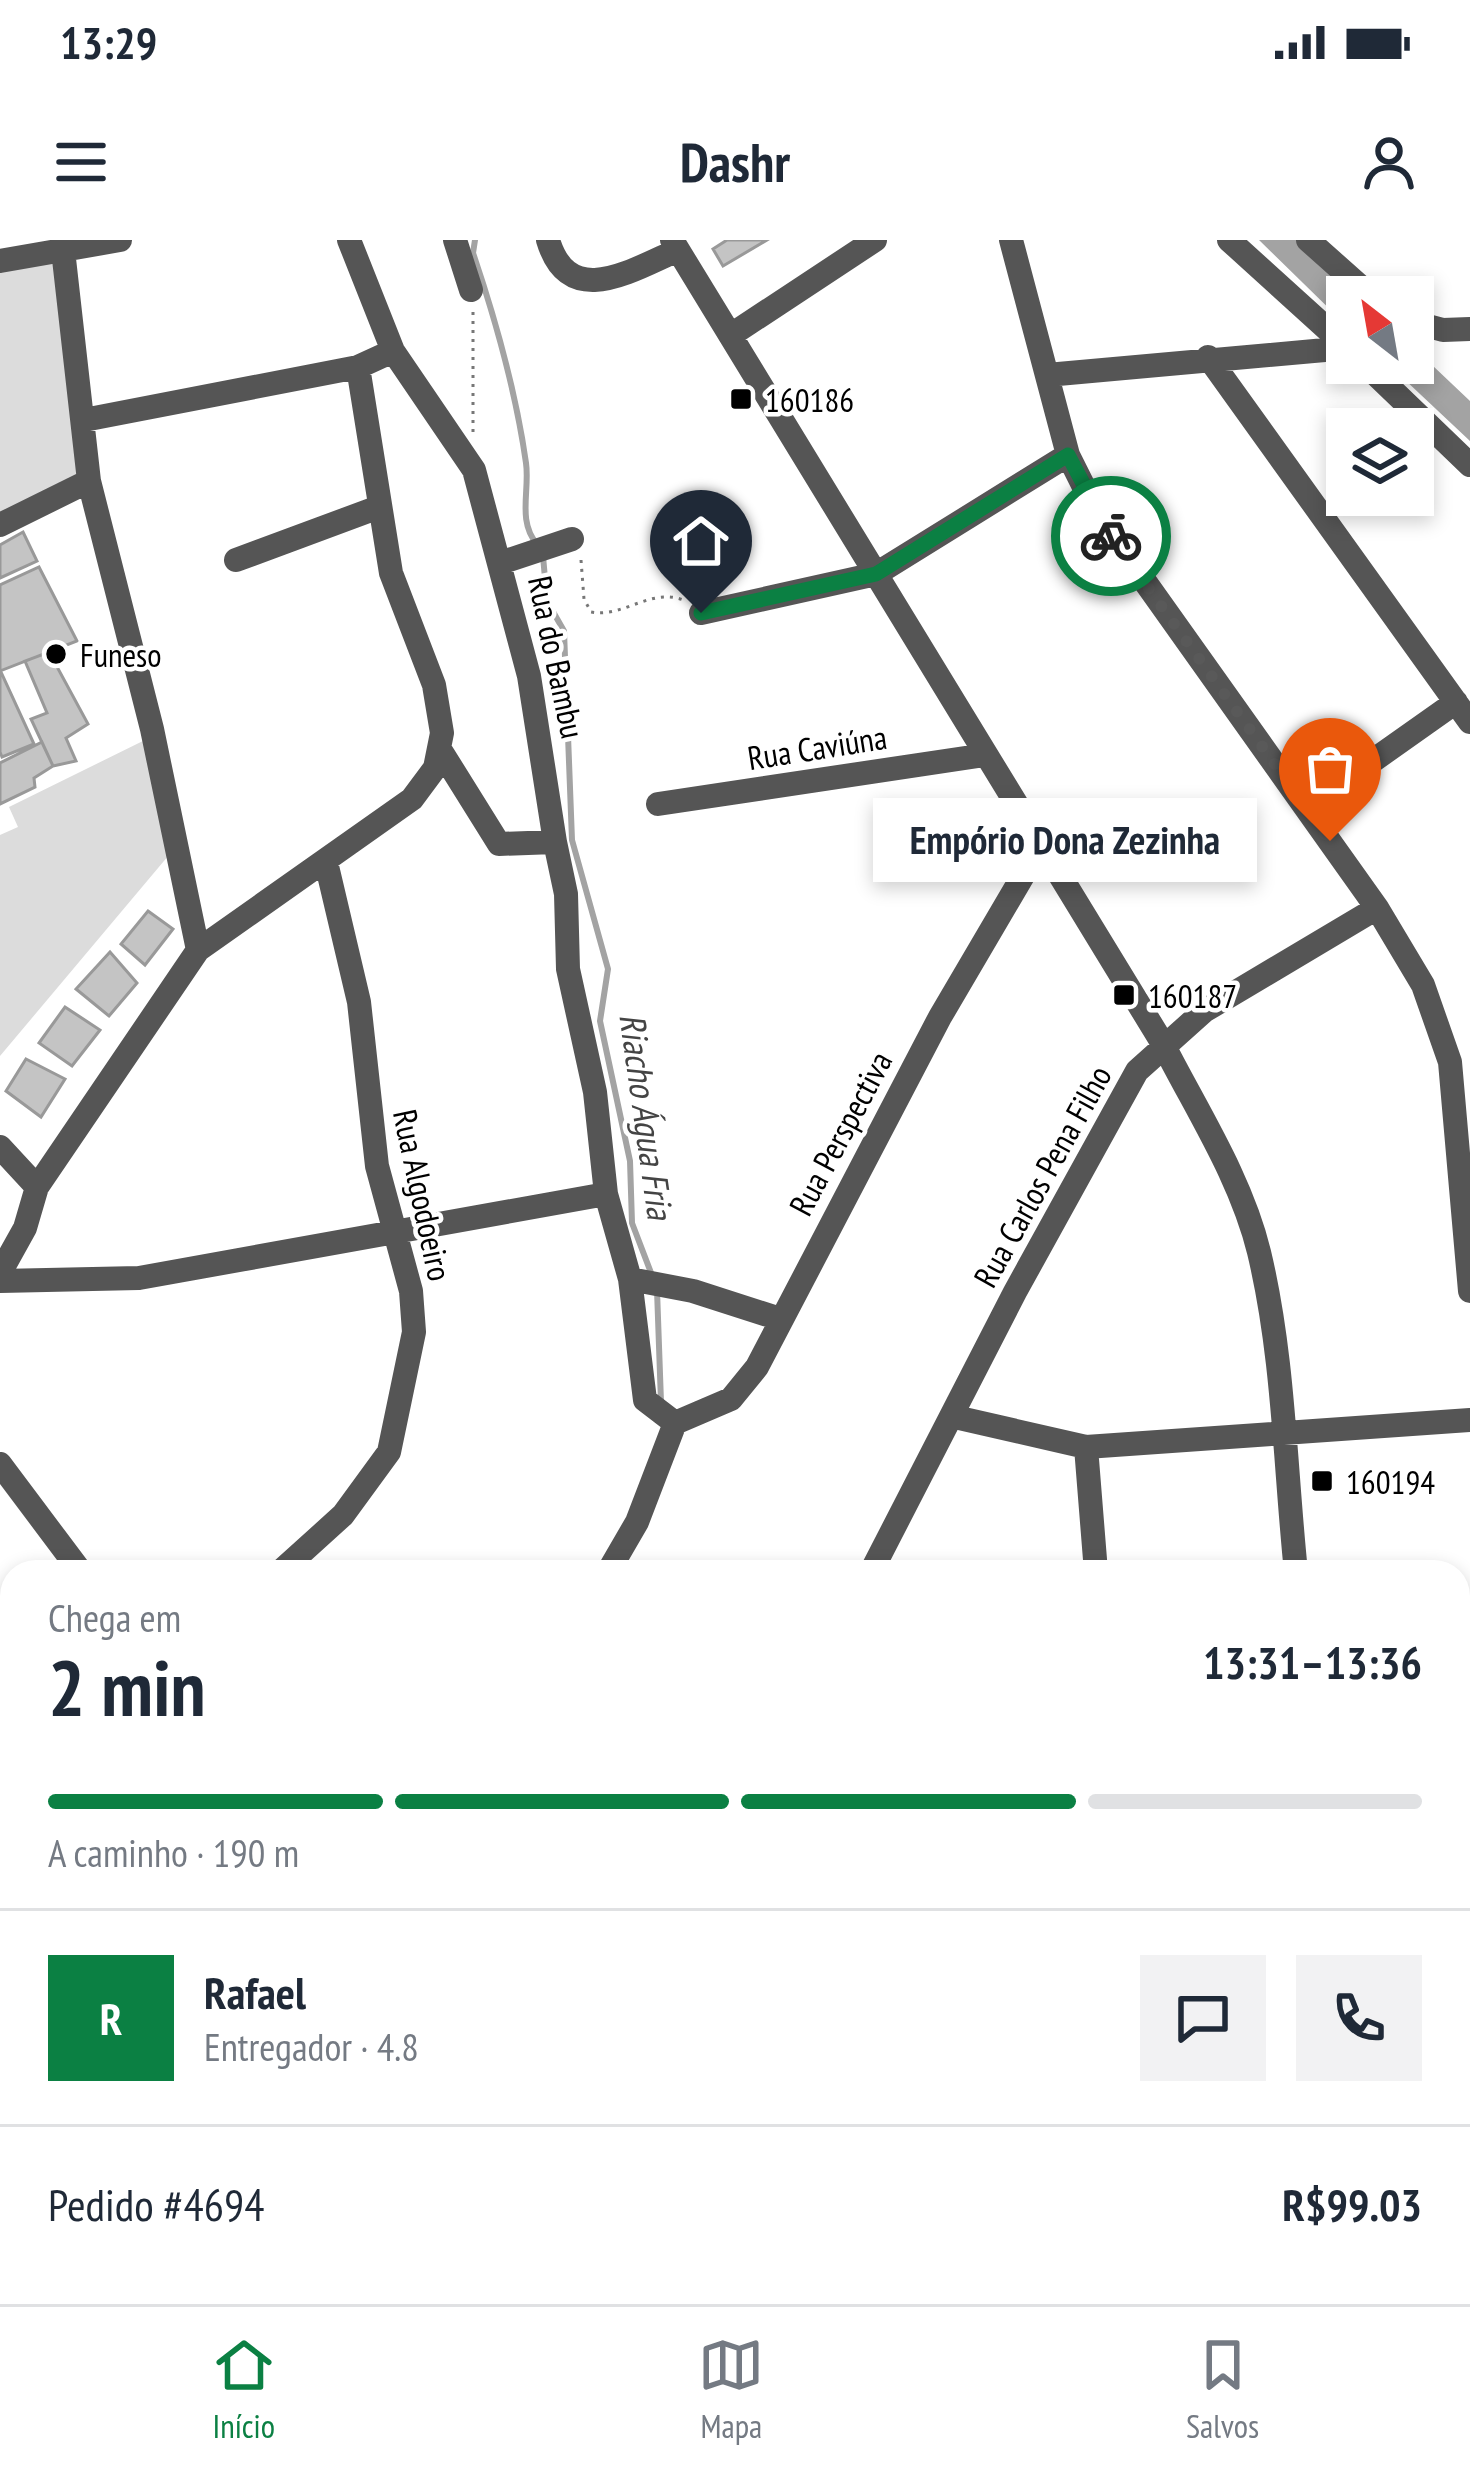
<!DOCTYPE html>
<html lang="pt">
<meta charset="utf-8">
<style>
:root{--surface:#fff;--page:#f2f2f3;--text:#1f2937;--muted:#747a83;--line:#e0e1e3;--accent:#0b8043}
body{margin:0;font-family:"PT Sans Narrow",sans-serif;background:var(--page);color:var(--text);height:100vh;display:flex;flex-direction:column;font-size:45px;white-space:nowrap}
*{box-sizing:border-box;margin:0}
p{font-size:39px;color:var(--muted)}
.icon{flex:none;width:66px;height:66px;fill:none;stroke:currentColor;stroke-width:2;stroke-linecap:round;stroke-linejoin:round}
.map{position:relative;flex:1;overflow:hidden}
.sheet{position:absolute;left:0px;top:1320px;width:1470px;height:744px;display:flex;flex-direction:column;background:var(--surface);border-radius:36px 36px 0 0;box-shadow:0 6px 18px #0003}
.sheet>*{flex:none}
.needle{width:78px;rotate:329deg}
.fabs{position:absolute;left:1326px;top:36px;display:grid;gap:24px}
.fabs a{display:grid;place-items:center;width:108px;height:108px;border-radius:0px;background:var(--surface);box-shadow:0 6px 18px #0003;font-size:60px}
.pin{position:absolute;display:grid;place-items:center;width:102px;height:102px;color:#fff;margin:-123px -51px;border-radius:50% 50% 50% 0;rotate:-45deg;box-shadow:0 0 12px #0007}
.pin .icon{rotate:45deg}
.courier{position:absolute;display:grid;place-items:center;width:120px;height:120px;margin:-60px;border:9px solid #0b8043;border-radius:50%;background:#fff;color:#222;box-shadow:0 3px 15px #0007}
.bubble{position:absolute;height:84px;border-radius:0px;background:var(--surface);box-shadow:0 6px 18px #0003;font-size:39px;font-weight:700;line-height:84px;text-align:center}
.head em{font-style:normal;font-weight:700}
.head div{display:flex;flex-direction:column-reverse}
.head{display:flex;align-items:center;justify-content:space-between;height:204px;padding:0 48px}
h1{font-size:78px;font-weight:700;line-height:90px}
.bar{display:grid;grid-template-columns:repeat(4,1fr);gap:18px 12px;align-content:center;height:144px;padding:0 48px}
.bar i{height:15px;border-radius:9px;background:var(--line)}
.bar .on{background:var(--accent)}
.bar p{grid-column:span 4}
.line{display:flex;align-items:center;gap:30px;padding:0 48px;border-top:3px solid var(--line)}
.line div{flex:1}
.round{display:grid;place-items:center;flex:none;width:126px;height:126px;border-radius:0px;background:var(--page)}
.status{display:flex;justify-content:space-between;align-items:center;height:84px;padding:0 60px;background:var(--surface);direction:ltr}
.status svg{height:33px;fill:currentColor}
header{display:flex;justify-content:space-between;align-items:center;height:156px;padding:0 48px;background:var(--surface);font-size:54px;font-weight:700}
.tabs{display:flex;justify-content:space-around;align-items:center;height:168px;border-top:3px solid var(--line);background:var(--surface);font-size:33px;color:var(--muted)}
.tabs a{display:grid;justify-items:center;gap:6px}
.tabs .on{color:var(--accent)}
.map>svg:first-child{display:block}
.green{fill:#dcdcdc}
.water{fill:#a3a3a3}
.lines{fill:none;stroke-linecap:round;stroke-linejoin:round}
.stream{stroke:#a3a3a3;stroke-width:6}
.building{fill:#c4c4c4;stroke:#999;stroke-width:3}
.path{stroke:#777;stroke-width:3;stroke-dasharray:3 6;stroke-linecap:butt}
.minor{stroke:#555;stroke-width:24}
.done{stroke:#595959;stroke-width:12;stroke-dasharray:0 21.6}
.route{stroke:#0b8043;stroke-width:15}
.poi-dot{fill:#000;stroke:#fff;stroke-width:4.5}
.labels{text-anchor:middle;dominant-baseline:central;stroke-width:9;stroke-linejoin:round;paint-order:stroke}
.poi-label{font-size:33px;fill:#000;stroke:#fff;text-anchor:start}
.street-label{font-size:33px;fill:#000;stroke:#fff}
.water-label{font-size:36px;font-style:italic;fill:#444;stroke:#fff}
</style>
<div class="status"><b>13:29</b><svg viewBox="0 0 49 12"><path d="M0 12V9h3v3zM5 12V6h3v6zM10 12V3h3v9zM15 12V0h3v12zM26 1h20v11H26zM47 4h2v5h-2z"/></svg></div>
<header><svg class="icon" aria-label="menu" viewBox="0 0 24 24"><path d="M4 6h16M4 12h16M4 18h16"/></svg>Dashr<svg class="icon" aria-label="person" viewBox="0 0 24 24"><circle cx="12" cy="8" r="4"/><path d="M4 21q1-7 8-7t8 7"/></svg></header>
<div class="map">
<svg width="1470" height="2064" viewBox="0 0 1470 2064">
<rect width="100%" height="100%" fill="#fff"/>
<path class="green" d="M57 16 90 232 0 282V27Z
M149 498 174 609 0 816V595L18 587 9 567Z"/>
<path class="water" d="M1259 0H1302L1361 57H1347V86Z
M1413 107 1470 161V201L1387 123H1413Z"/>
<g class="lines">
<path class="stream" d="M475 0 473 13C496 81 516 152 526 223 530 250 517 281 537 304
M543 316 547 361 564 391 572 600 608 729 600 781 630 921 632 983 653 1038
M657 1050 661 1162
M0 1729 12 1722"/>
</g>
<path class="building" d="M727 0H767L723 26 713 9Z
M23 292 37 321 0 338V305Z
M39 327 77 401 0 431V345Z
M49 412 88 484 66 498 76 521 53 526 31 479 47 473 25 421Z
M0 430 34 504 2 517 0 512Z
M42 502 53 526 34 538 35 547 0 564V523Z
M148 671 173 689 145 725 121 704Z
M110 712 137 743 109 776 76 749Z
M65 767 100 790 72 826 39 803Z
M26 819 65 839 41 877 6 851Z"/>
<g class="lines">
<path class="path" d="M473 192V69
M581 320 584 359 591 372C625 378 651 346 686 361"/>
<path class="minor" d="M349 0 393 111 474 230 529 436 555 602 499 604 441 511
M455 0 471 50
M548 0C569 70 630 31 678 10
M672 0 1163 804C1197 871 1241 938 1259 1012 1284 1116 1285 1227 1296 1332
M1011 0 1068 215 1099 277 1377 668 1423 745 1450 822 1470 1051
M1229 0 1347 107
M1308 0 1372 57
M63 10 89 241 152 489 198 710
M0 21 120 0
M1413 82 1443 90 1470 89
M731 95 875 0
M1208 117 1470 482
M1364 123 1470 225
M1047 135 1347 108
M84 180 358 127
M0 285 89 241
M236 320 379 267
M503 322 572 299
M701 373 876 334 1068 215
M658 564 985 515
M1306 568 1456 462
M555 602 566 654 568 729 595 852 606 954 630 1039 645 1160 675 1183
M0 907 37 947
M0 1033 25 988 37 947 198 710 412 559 435 528 442 493 434 445 391 333 358 127 393 111
M630 1039 693 1051 777 1078
M0 1041 139 1038 606 954
M955 1177 1086 1207 1470 1180
M675 1183 731 1159 757 1127 940 777 1041 605
M1086 1207 1096 1332
M0 1224 81 1332
M280 1332 343 1275 389 1212 414 1092 411 1051 377 926 359 762 326 622
M608 1332 637 1282 675 1183
M871 1332 1015 1052 1137 831 1204 771 1377 668
M0 1427 12 1423
M0 1515 12 1496
M1458 1517 1470 1516
M1458 1771 1470 1778
M0 1850 12 1977
M1458 1994 1470 2000
M32 2052 36 2064
M551 2052 559 2064
M1226 2052 1248 2064
M331 2064 359 2052
M766 2064 786 2052
M1016 2064 1017 2052"/>
</g>
<g class="lines">
<path class="done" d="M1111 296 1330 601"/>
<path class="route" d="M701 373 876 334 1068 215 1111 296"/>
</g>
<g class="poi-dot">
<rect x="729" y="147" width="24" height="24" rx="6"/>
<circle cx="56" cy="414" r="12"/>
<rect x="1112" y="743" width="24" height="24" rx="6"/>
<rect x="1310" y="1229" width="24" height="24" rx="6"/>
</g>
<g class="labels">
<g class="poi-label">
<text x="765" y="159">160186</text>
<text x="80" y="414">Funeso</text>
<text x="1148" y="755">160187</text>
<text x="1346" y="1241">160194</text>
</g>
<g class="street-label">
<text transform="translate(557 417) rotate(78)">Rua do Bambu</text>
<text transform="translate(817 507) rotate(-9)">Rua Caviúna</text>
<text transform="translate(840 893) rotate(-62)">Rua Perspectiva</text>
<text transform="translate(1042 936) rotate(-61)">Rua Carlos Pena Filho</text>
<text transform="translate(423 955) rotate(78)">Rua Algodoeiro</text>
</g>
<g class="water-label">
<text transform="translate(647 876) rotate(82)">Riacho Água Fria</text>
</g>
</g>
</svg>
<div class="fabs">
<a><svg class="needle" viewBox="-14 -14 28 28"><path d="M0-13l5 13h-10z" fill="#e53935"/><path d="M0 13l5-13h-10z" fill="#747a83"/></svg></a>
<a><svg class="icon" aria-label="layers" viewBox="0 0 24 24"><path d="M12 4l9 5-9 5-9-5zM3 14l9 5 9-5"/></svg></a>
</div>
<div class="pin" style="left:1330px;top:601px;background:#ea580c"><svg class="icon" aria-label="bag" viewBox="0 0 24 24"><path d="M5 8h14l-1 12H6zM9 8a3 3 0 0 1 6 0"/></svg></div>
<div class="pin" style="left:701px;top:373px;background:#1f2937"><svg class="icon" aria-label="home" viewBox="0 0 24 24"><path d="M3 11l9-7 9 7M6 9v11h12V9"/></svg></div>
<div class="courier" style="left:1111px;top:296px"><svg class="icon" aria-label="bike" viewBox="0 0 24 24"><circle cx="6" cy="16" r="4"/><circle cx="18" cy="16" r="4"/><path d="M6 16l4-8h5l3 8M10 8l3 8H6M13 5h3"/></svg></div>
<div class="bubble" style="left:873px;top:558px;width:384px">Empório Dona Zezinha</div>
<section class="sheet">
<div class="head"><div><h1>2 min</h1><p>Chega em</p></div><em>13:31–13:36</em></div>
<div class="bar"><i class="on"></i><i class="on"></i><i class="on"></i><i></i><p>A caminho · 190 m</p></div>
<div class="line" style="height:216px"><b class="round" style="background:var(--accent);color:#fff">R</b><div><b>Rafael</b><p>Entregador · 4.8</p></div><a class="round"><svg class="icon" aria-label="chat" viewBox="0 0 24 24"><path d="M4 5h16v11H9l-5 4z"/></svg></a><a class="round"><svg class="icon" aria-label="phone" viewBox="0 0 24 24"><path d="M5 4h4l2 5-3 2q2 4 5 5l2-3 5 2v4C11 20 4 13 5 4z"/></svg></a></div>
<div class="line" style="height:156px"><div>Pedido #4694</div><b>R$99.03</b></div>
</section>
</div>
<nav class="tabs">
<a class="on"><svg class="icon" aria-label="home" viewBox="0 0 24 24"><path d="M3 11l9-7 9 7M6 9v11h12V9"/></svg>Início</a>
<a><svg class="icon" aria-label="map" viewBox="0 0 24 24"><path d="M3 6l6-2 6 2 6-2v14l-6 2-6-2-6 2zM9 4v14M15 6v14"/></svg>Mapa</a>
<a><svg class="icon" aria-label="saved" viewBox="0 0 24 24"><path d="M7 4h10v16l-5-4-5 4z"/></svg>Salvos</a>
</nav>
